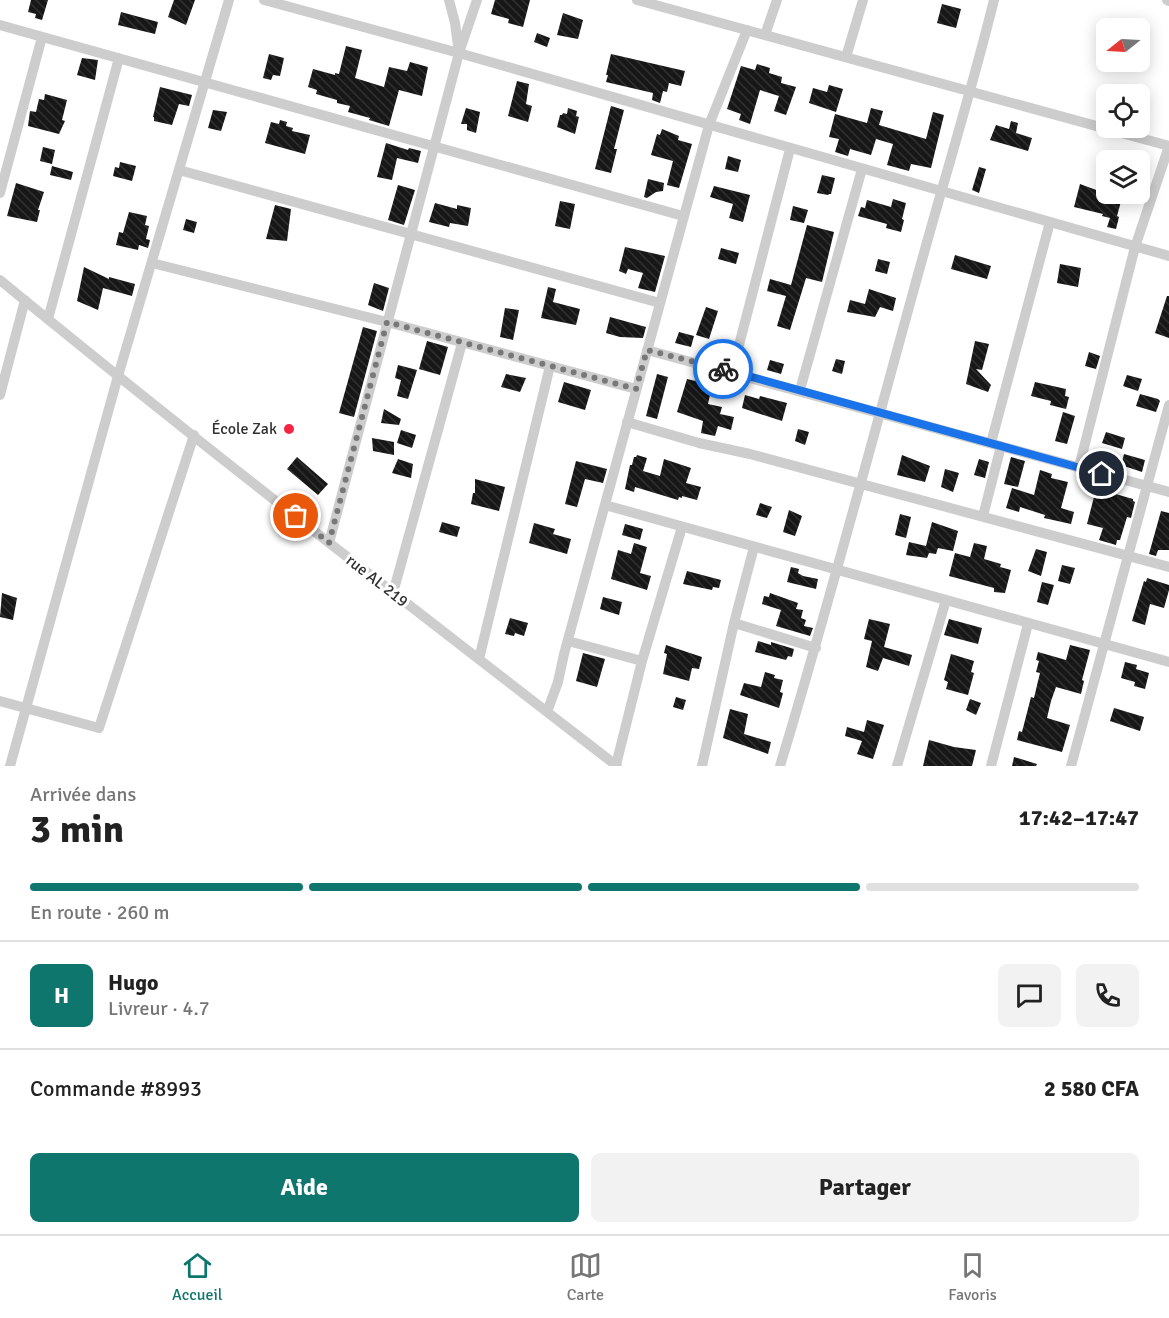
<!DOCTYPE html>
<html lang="fr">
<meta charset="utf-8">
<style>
:root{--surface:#fff;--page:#f2f2f2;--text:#222;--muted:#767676;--line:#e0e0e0;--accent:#0f766e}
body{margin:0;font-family:Signika,sans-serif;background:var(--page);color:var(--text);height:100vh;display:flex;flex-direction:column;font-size:22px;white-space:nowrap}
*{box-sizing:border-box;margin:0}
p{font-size:20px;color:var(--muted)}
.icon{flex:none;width:33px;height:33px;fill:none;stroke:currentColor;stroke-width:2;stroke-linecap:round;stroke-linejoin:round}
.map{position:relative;height:766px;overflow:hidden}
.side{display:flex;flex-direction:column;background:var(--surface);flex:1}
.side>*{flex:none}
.needle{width:39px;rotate:252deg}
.fabs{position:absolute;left:1096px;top:18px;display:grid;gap:12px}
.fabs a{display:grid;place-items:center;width:54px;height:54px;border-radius:9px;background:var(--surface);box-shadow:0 3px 15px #0003;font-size:30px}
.pin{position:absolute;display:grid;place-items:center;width:51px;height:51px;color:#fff;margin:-26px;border:3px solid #fff;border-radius:50%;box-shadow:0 2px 6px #0007}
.courier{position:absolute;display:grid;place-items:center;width:60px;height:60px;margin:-30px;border:4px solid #1a73e8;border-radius:50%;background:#fff;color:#222;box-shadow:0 2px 8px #0007}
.summary em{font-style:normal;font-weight:800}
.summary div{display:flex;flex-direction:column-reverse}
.summary{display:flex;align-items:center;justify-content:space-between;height:102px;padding:0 30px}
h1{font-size:39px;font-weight:800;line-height:45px}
.bar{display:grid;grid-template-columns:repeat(4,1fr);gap:9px 6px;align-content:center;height:72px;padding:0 30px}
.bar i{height:8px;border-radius:4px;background:var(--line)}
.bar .on{background:var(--accent)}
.bar p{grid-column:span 4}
.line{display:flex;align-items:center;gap:15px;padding:0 30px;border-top:2px solid var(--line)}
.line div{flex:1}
.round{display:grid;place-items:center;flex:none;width:63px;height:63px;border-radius:9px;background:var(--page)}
.button{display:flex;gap:12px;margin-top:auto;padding:12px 30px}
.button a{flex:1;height:69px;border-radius:9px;background:var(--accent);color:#fff;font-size:24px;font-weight:800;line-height:69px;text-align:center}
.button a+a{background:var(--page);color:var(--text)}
.tab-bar{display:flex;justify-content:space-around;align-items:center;height:84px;border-top:2px solid var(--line);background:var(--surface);font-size:16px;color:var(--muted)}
.tab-bar a{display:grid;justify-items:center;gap:3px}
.tab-bar .on{color:var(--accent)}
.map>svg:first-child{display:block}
.building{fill:url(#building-back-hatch)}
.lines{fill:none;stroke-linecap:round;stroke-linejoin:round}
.minor{stroke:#cdcdcd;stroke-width:10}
.done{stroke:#787878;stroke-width:6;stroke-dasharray:0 10.8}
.route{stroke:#1a73e8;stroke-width:8}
.poi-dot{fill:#f52443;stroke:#fff;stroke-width:2}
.labels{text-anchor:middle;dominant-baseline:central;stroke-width:6;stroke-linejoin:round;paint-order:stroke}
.poi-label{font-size:16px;fill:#303030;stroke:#fff;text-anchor:end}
.street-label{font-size:16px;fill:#303030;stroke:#fff}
</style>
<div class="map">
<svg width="1169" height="766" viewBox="0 0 1169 766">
<defs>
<pattern id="building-back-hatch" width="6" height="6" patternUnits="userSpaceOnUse" patternTransform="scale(1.5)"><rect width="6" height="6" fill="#171717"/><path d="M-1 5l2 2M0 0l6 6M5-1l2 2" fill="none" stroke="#303030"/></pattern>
</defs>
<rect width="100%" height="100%" fill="#fff"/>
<path class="building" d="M31 0H48L42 20 35 18 36 14 28 12Z
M174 0H195L186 25 168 17Z
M495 0H530L523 27 508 23 509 19 491 14Z
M942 4 961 9 956 28 937 23Z
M121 12 158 22 155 34 118 25Z
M563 13 583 20 578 39 557 35Z
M537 33 550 38 547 47 534 42Z
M346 46 362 50 355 78 384 87 389 67 407 71 410 62 428 67 422 96 399 90 389 126 369 120 370 118 348 112 350 106 337 103V100L316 94 317 90 308 87 313 69 335 75V73L339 74Z
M269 54 284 58 280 76 273 75 271 80 263 78Z
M611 54 685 71 681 86 669 83 667 92 663 91 660 103 652 100 653 93 606 82 608 75H606Z
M82 58 98 60 95 80 77 75Z
M757 64 770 68 769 73 782 77 781 83 796 87 786 115 774 111 779 96 760 90 750 124 739 120 741 114 727 109 741 66 755 70Z
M517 81 529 84 526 104 532 106 528 122 508 116Z
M829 85 843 89 836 112 809 103 813 88 827 92Z
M160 87 192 95 189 106 179 104 172 125 154 121V117H153Z
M45 94 67 100 62 120 65 121 59 134 28 126 30 111 36 112 39 99 44 100Z
M611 106 624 110 614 149H617L611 173 595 169Z
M466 108 480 112 476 133 467 130V124H461Z
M568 108 577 111 576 116 579 117 575 134 557 127 560 115H562L563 113 567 114Z
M871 108 883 111 879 125 926 139 933 112 944 115 931 168 911 164 909 171 887 165 893 144 876 139 871 155 850 149 848 156 835 152 839 139 829 137 835 114 867 123Z
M213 110 227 112 221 131 208 128Z
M280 120 287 122 286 126 293 128 292 131 310 135 305 154 265 143 271 122 279 124Z
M1011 121 1018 123 1016 133 1032 138 1028 151 990 140 996 125 1009 129Z
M662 129 679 136 678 140 692 144 679 188 667 185 673 161 651 155 657 134 660 135Z
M386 143 408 150 409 148 421 151 418 163 397 158 392 180 377 177Z
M43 147 55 150 52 164 40 161Z
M728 156 741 160 738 172 725 169Z
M120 162 136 166 132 181 113 176 115 167 119 168Z
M52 166 73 172 71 180 50 175Z
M979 167 986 169 979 193 972 190Z
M822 175 835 178 831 194H829L828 195 817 193Z
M648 179 664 183 663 191 656 192 647 198 644 197Z
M16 183 44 192 38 210H40L37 222 7 216Z
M1080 184 1107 194H1123L1117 216 1119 217 1116 229 1107 227 1110 218 1102 216 1103 214 1074 207Z
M398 185 415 190 404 225 388 220Z
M714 186 750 195 743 222 729 218 733 204 710 197Z
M893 199 906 203 902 219 904 220 901 232 886 228 887 224 858 216 861 207 865 208 867 200 891 207Z
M560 201 575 204 570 229 555 226Z
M435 203 457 209V205L471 208 468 226 450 223 449 227 429 222Z
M275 205 291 209 287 241 266 239Z
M793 206 808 210 804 223 790 220Z
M129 212 147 216 145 225 149 226 146 239 150 240 148 248 139 245 138 250 116 245 119 232 123 233Z
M186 219 197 222 194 233 183 230Z
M807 225 834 232 822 282 806 278 790 330 777 326 786 296 767 291 770 279 791 285Z
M625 247 665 256 655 292 638 288 643 273 628 269 626 274 619 271Z
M721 248 739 253 736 264 718 259Z
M955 255 991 266 987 279 951 269Z
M878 259 890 262 887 274 875 271Z
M1060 264 1081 268 1078 287 1057 283Z
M84 267 109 279V277L135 284 132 296 103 288 98 310 77 301Z
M374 283 389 288 383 311 368 305Z
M548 287 556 289 553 302 580 309 576 325 541 318Z
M869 289 896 298 893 311 880 307 875 317 847 312 850 300 865 304Z
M1167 296H1169V338L1155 333Z
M706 307 718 311 709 339 696 335Z
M505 308 519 310 513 340 500 337Z
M610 317 646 327 643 338 620 337 606 333Z
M363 327 377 331 354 417 339 413Z
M679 332 694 336 691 347 675 343Z
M427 341 448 347 440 375 419 369Z
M975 341 989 344 982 370 976 369 991 385 988 392 966 384Z
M1089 352 1100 356 1096 369 1085 366Z
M836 359 845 361 842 374 832 371Z
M770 360 784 364 781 374 767 370Z
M398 365 417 370 408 399 397 396 401 380 395 378Z
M506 374 526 378 520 392 501 387Z
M657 374 668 377 657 419 646 416Z
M1127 375 1142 379 1138 391 1123 386Z
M701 378 713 381 708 404 722 407 720 414 734 417 731 430 718 426 715 436 701 433 703 421 677 412 687 379 700 382Z
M564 382 591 390 585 410 558 402Z
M1035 382 1066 389 1065 396 1069 397 1066 409 1050 405 1051 401 1031 396Z
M1140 394 1158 399 1160 401 1156 412 1136 406Z
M745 395 759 399 760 396 787 403 782 421 742 408Z
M384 409 401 419 399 425 381 423Z
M1063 412 1075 416 1067 444 1055 441Z
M798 429 809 432 805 445 795 441Z
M401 430 416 435 412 448 397 443Z
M1106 432 1125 438 1122 449 1102 443Z
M372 438 394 442V455L373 451Z
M1124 454 1145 460 1142 472 1121 465Z
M637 455 647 458 643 471 660 476 664 459 691 468 686 483 701 487 697 500 682 496V498L679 497 678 500 635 487 634 492 625 489 630 465H632L634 457H636Z
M902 455 930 466 925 482 897 475Z
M297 457 328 484 318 495 287 469Z
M1011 457 1025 461 1018 487 1004 484Z
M398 459 413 464 411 478 392 473Z
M979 459 989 462 985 478 974 475Z
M576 461 607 469 603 483 585 479 577 507 565 504Z
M945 469 959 473 953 492 941 487Z
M1040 470 1052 474 1051 478 1068 482 1061 508 1074 512 1071 524 1044 518 1045 515 1020 507 1019 512 1006 508 1012 488 1034 495Z
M475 479 505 487 499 511 471 504 473 493H475Z
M1095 493 1111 497 1112 493 1133 499V501L1135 502 1131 518 1127 517 1120 540H1117L1116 545 1099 540 1103 528 1087 524Z
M760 503 772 507 767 518 756 515Z
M789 510 802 516 795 536 783 532Z
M1161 511 1169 513V550H1158L1156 556 1149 554Z
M900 514 911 517 906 538 895 535Z
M442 522 460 527 457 537 439 532Z
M932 522 958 531 953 551 938 548 936 554 929 553 927 558 906 555 909 542 926 546Z
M534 523 555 529 553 534 571 539 567 554 529 543Z
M625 524 643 529 640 540 622 535Z
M634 543 647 547 640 573 651 576 647 590 611 579 618 550 631 554Z
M974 543 987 546 984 559 1001 564 1000 567 1011 570 1005 593 994 592V588L949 576 955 553 970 557Z
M1036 549 1047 552 1041 576 1028 571Z
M1062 565 1075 568 1070 584 1058 581Z
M791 567 799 569 798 573 803 576 818 579 816 589 787 582Z
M687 571 721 580 719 588 713 587 712 590 683 584Z
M1147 578 1169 585V590L1164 608 1150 604 1145 625 1132 621 1144 581 1146 582Z
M1042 582 1054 585 1048 605 1037 602Z
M2 593 17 598 13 620 0 617Z
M770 593 798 603 796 609 803 610 801 618 806 620 804 626 813 628 810 636 776 626 781 610 762 604 764 596 769 597Z
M603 597 622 602 619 615 600 609Z
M510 618 528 623 524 636 515 633 514 636 505 634Z
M869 619 890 624 884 647 912 655 909 666 883 658 878 671 866 667 872 641 864 639Z
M949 619 982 628 978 644 944 635Z
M758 641 771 645V642L794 649 792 657 788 656 786 660 755 652Z
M666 645 702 657 699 669 692 668 689 681 663 674 667 654 664 653Z
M1070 645 1090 650 1082 680 1084 681 1081 694 1056 687 1051 701 1047 718 1070 725 1062 752 1017 740 1019 731 1022 732 1031 697 1034 698 1038 681 1040 673 1036 672 1039 661 1036 660 1038 652 1066 660Z
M583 653 605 659 597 687 576 681Z
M951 654 974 661 971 672 974 673 968 695 946 689 948 682 944 680Z
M1125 662 1137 665 1136 669 1149 673 1145 689 1134 686 1135 682 1121 678Z
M765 672 775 675 774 678 783 680 780 692 783 693 779 708 740 695 744 683 761 687Z
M676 697 686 700 683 710 673 707Z
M970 699 981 703 976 715 966 710Z
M1114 708 1144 717 1140 731 1110 721Z
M730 709 748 714 744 734 771 742 768 754 723 738Z
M867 720 884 725 873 759 857 754 862 741 845 736 847 727 864 732Z
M929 740 954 747 976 750 972 766H923Z
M1014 757 1037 764 1036 766H1012Z"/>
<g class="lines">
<path class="minor" d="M264 0 459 53 1169 256
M449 0 455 23 459 53
M637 0 1169 146
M1167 0 1169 1
M0 25 683 216
M765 35 777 0
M846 57 863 0
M179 170 660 303
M0 193 42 37
M152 263 387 322 636 389
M0 280C202 446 410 606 617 766
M48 319 119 58
M647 350 1169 492
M732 372 790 149
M800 390 862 169
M0 395 25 300
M627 422 699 443 750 454 1169 567
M991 443 1050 222
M1079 467 1135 247 1169 146
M605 505 1169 662
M983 516 1001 446
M329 543 459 53 477 0
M393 593 462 343
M734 623 816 648
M568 641 642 661
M479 659 550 366
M0 701 99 728 194 435
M547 712 558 682 564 654 709 125 747 30
M616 765 642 661 682 527
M10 766 118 376 229 0
M702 766 734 623 754 547
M780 766C828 608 870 448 914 289 940 193 970 97 994 0
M897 766 946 600
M991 766 1028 624
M1071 766 1169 405"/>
</g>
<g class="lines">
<path class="done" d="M296 516 329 543 387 322 636 389 647 350 723 369"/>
<path class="route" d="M723 369 1102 474"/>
</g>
<circle class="poi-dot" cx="289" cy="429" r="6"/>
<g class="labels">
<g class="poi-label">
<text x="277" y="429">École Zak</text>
</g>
<g class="street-label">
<text transform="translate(377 581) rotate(38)">rue AL 219</text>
</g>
</g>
</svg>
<div class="fabs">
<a><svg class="needle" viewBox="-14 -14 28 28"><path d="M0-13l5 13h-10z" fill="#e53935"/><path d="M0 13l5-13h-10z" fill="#767676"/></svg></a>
<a><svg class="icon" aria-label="locate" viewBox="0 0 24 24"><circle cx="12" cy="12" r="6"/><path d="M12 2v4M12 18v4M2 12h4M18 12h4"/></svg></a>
<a><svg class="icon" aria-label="layers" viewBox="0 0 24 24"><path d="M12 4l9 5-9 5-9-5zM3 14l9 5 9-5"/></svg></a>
</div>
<div class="pin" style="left:296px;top:516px;background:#ea580c"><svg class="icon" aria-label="bag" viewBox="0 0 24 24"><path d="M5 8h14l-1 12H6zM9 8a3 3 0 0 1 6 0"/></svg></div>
<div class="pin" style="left:1102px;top:474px;background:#1f2937"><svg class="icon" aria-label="home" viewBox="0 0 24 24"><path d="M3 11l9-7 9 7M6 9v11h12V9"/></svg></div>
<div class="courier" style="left:723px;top:369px"><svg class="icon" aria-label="bike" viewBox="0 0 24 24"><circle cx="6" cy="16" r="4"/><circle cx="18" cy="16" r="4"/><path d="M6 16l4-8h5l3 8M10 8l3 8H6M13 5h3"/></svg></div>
</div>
<section class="side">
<div class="summary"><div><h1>3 min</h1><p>Arrivée dans</p></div><em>17:42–17:47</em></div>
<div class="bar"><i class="on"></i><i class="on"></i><i class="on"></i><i></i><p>En route · 260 m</p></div>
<div class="line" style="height:108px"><b class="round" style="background:var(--accent);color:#fff">H</b><div><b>Hugo</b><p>Livreur · 4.7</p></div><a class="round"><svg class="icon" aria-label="chat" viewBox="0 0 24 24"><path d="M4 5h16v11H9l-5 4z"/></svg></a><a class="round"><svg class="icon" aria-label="phone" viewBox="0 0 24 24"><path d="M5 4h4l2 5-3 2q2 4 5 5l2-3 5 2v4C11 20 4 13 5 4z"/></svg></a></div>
<div class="line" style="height:78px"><div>Commande #8993</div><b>2 580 CFA</b></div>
<div class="button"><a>Aide</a><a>Partager</a></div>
</section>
<nav class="tab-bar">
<a class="on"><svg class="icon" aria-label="home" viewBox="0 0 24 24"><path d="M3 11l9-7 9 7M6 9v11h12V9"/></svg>Accueil</a>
<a><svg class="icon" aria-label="map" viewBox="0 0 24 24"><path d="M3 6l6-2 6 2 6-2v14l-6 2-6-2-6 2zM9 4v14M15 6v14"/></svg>Carte</a>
<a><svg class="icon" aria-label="saved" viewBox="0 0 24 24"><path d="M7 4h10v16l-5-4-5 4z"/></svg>Favoris</a>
</nav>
